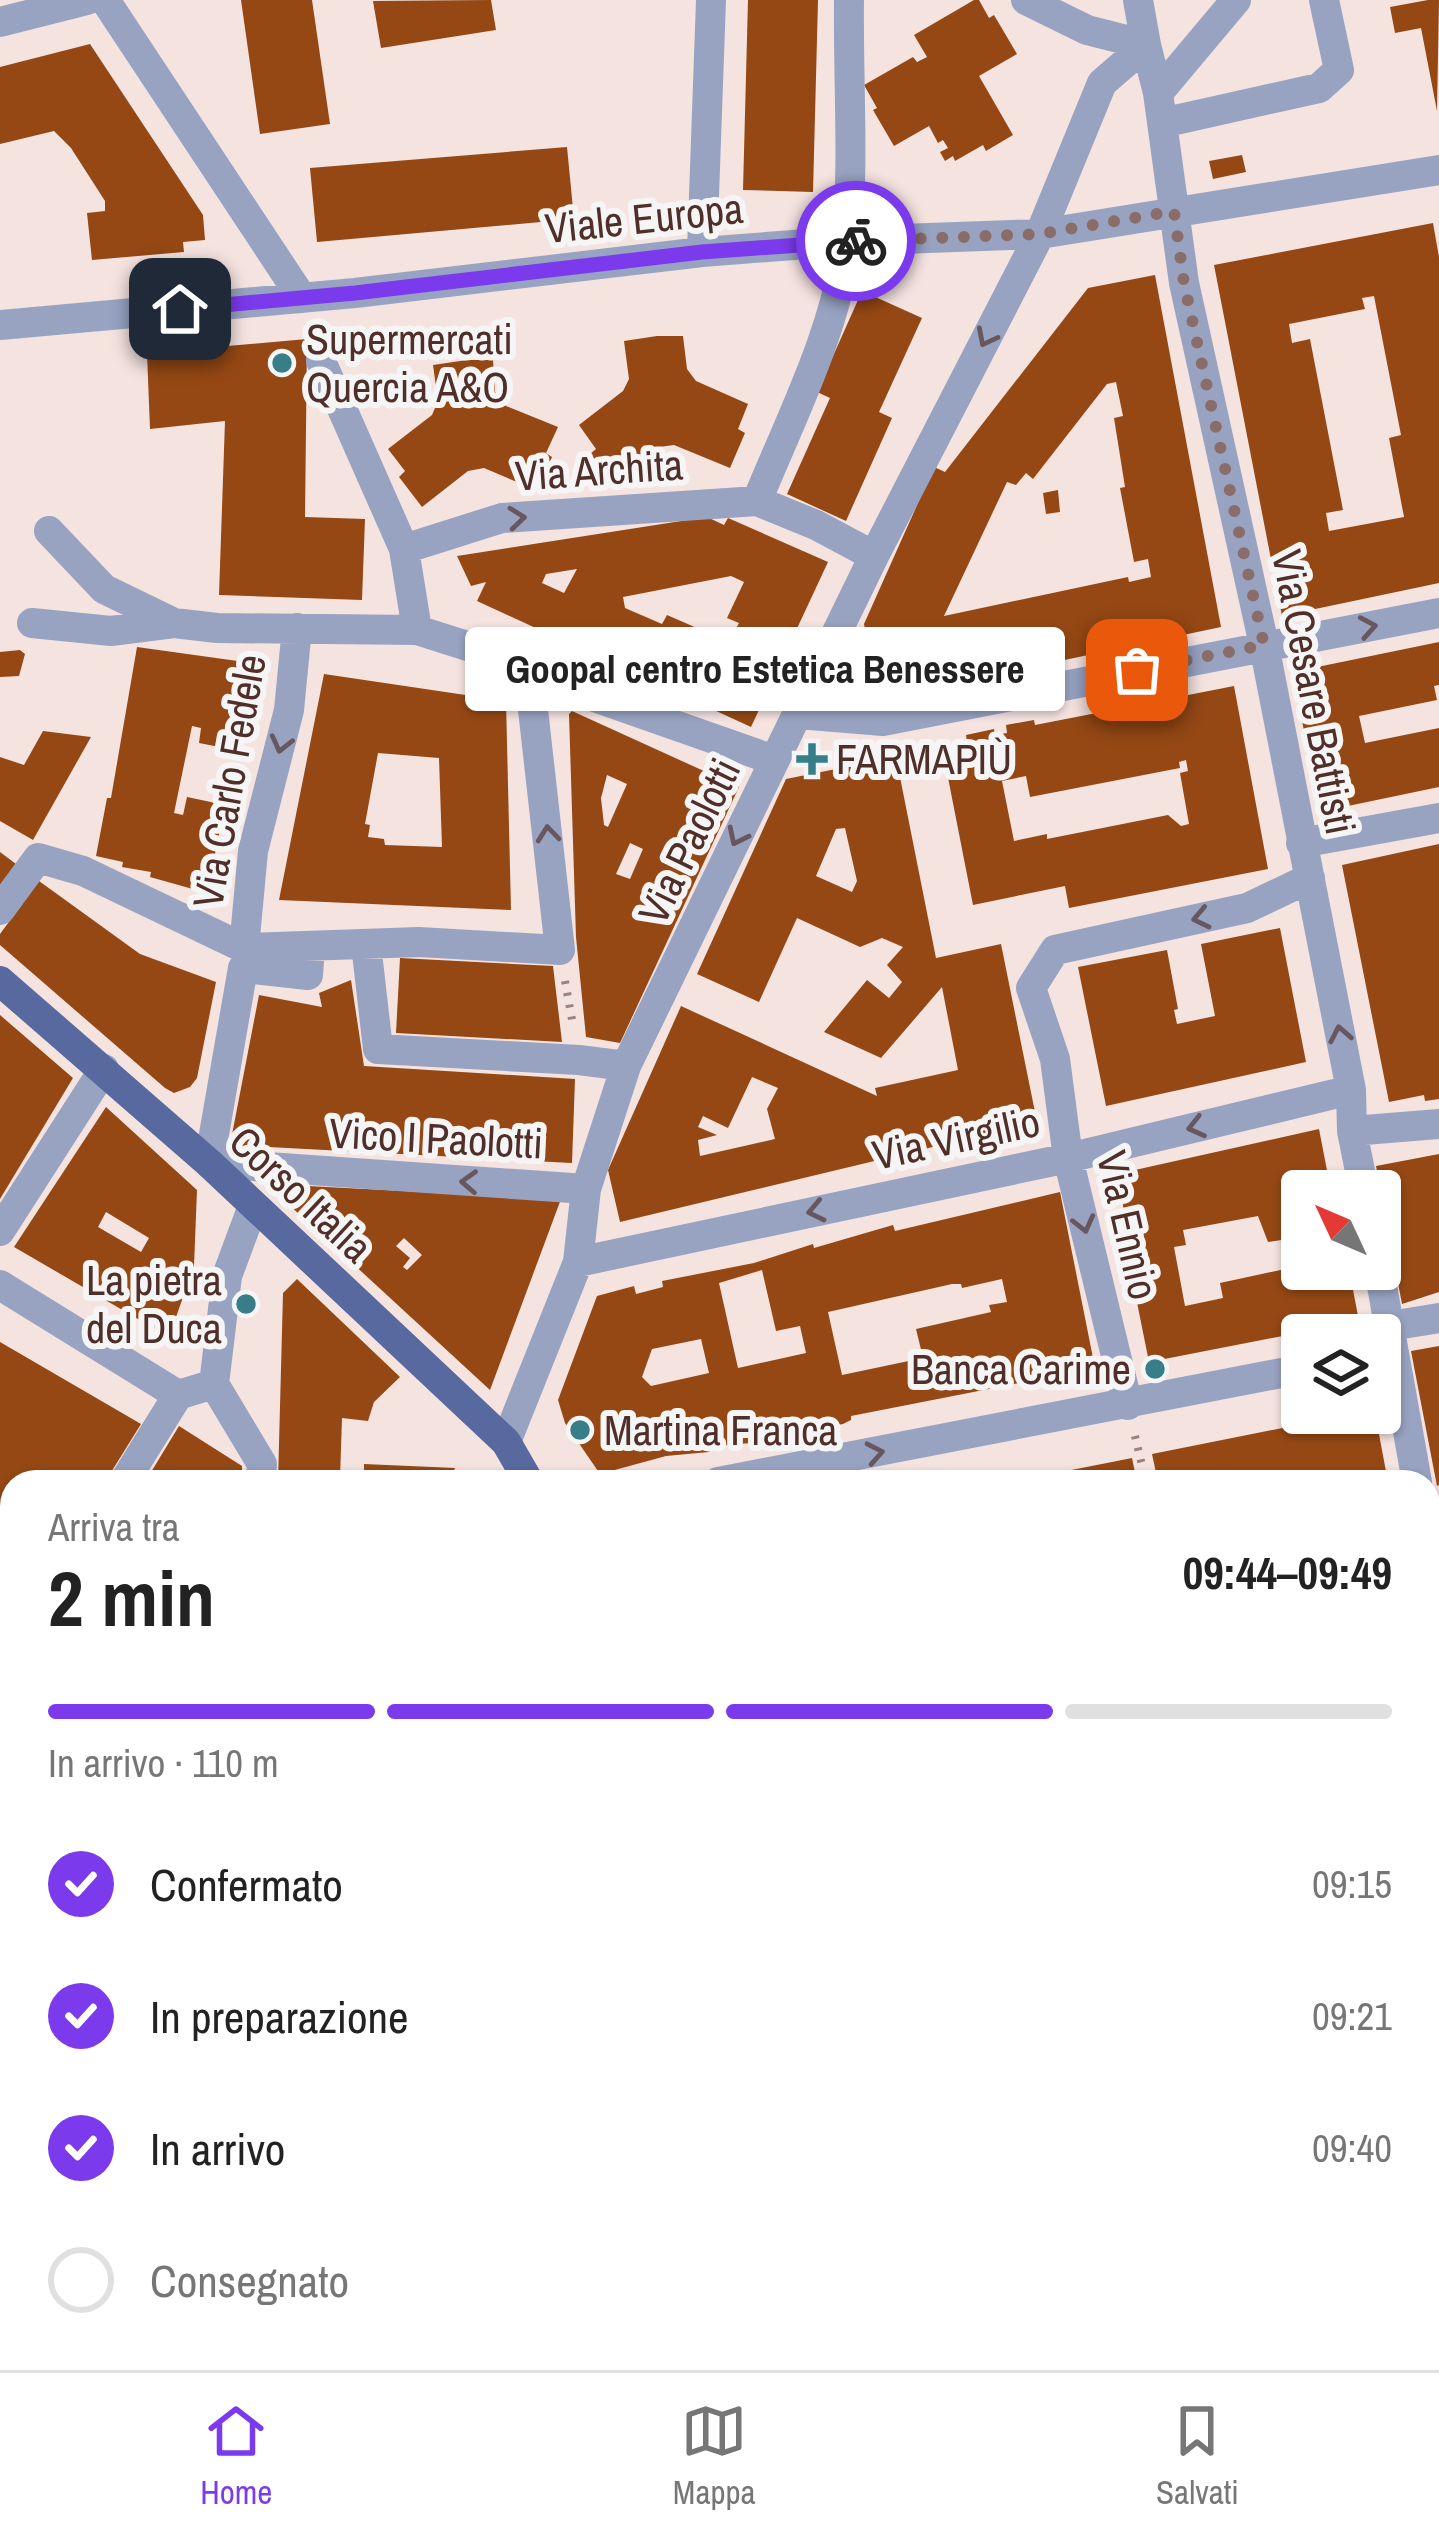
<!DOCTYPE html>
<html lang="it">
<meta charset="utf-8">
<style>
:root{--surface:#fff;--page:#f2f2f2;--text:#222;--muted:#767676;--line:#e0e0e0;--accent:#7c3aed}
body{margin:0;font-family:"Archivo Narrow",sans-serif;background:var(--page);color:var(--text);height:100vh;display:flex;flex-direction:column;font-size:45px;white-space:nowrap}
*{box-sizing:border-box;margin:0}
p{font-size:39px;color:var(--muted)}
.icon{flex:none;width:66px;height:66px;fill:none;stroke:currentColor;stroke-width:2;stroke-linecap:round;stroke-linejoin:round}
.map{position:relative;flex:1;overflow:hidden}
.sheet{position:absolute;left:0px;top:1470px;width:1440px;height:900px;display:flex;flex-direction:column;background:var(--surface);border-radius:36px 36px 0 0;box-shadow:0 3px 9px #0004}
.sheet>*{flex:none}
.needle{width:78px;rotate:314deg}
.tools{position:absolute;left:1281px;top:1170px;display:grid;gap:24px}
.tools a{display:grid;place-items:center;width:120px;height:120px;border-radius:12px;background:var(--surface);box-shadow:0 3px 9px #0004;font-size:60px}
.pin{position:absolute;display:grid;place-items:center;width:102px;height:102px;color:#fff;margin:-51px;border-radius:24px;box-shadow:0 6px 18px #0006}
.courier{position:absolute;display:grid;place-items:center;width:120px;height:120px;margin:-60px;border:9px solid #7c3aed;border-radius:50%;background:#fff;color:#222;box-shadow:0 3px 15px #0007}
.bubble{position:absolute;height:84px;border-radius:12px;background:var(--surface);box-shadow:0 3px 9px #0004;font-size:39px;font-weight:700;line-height:84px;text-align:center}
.summary em{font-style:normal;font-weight:700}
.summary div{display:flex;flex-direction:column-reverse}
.summary{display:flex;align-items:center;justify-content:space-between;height:204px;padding:0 48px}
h1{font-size:78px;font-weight:700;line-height:90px}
.bar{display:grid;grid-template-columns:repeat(4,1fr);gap:18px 12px;align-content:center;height:144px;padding:0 48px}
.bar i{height:15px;border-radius:9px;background:var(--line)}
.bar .current{background:var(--accent)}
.bar p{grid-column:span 4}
ol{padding:0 48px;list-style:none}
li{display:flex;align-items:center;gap:36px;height:132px}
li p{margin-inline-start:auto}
li .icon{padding:12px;border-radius:50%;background:var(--accent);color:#fff;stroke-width:4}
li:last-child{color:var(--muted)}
li i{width:66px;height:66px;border:6px solid var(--line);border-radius:50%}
.dock{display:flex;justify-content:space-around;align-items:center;height:168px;border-top:3px solid var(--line);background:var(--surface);font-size:33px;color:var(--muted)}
.dock a{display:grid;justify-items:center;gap:6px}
.dock .current{color:var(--accent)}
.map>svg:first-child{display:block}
.green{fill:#f8c9f4}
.building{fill:#954814;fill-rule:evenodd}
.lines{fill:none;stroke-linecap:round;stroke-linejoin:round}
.path{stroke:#9c817d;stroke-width:8;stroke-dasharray:3 9;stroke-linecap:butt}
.minor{stroke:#98a3c2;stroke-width:30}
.major{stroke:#57699f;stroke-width:30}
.oneway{stroke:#69575f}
.done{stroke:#8a6d69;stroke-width:12;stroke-dasharray:0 21.6}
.route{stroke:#7c3aed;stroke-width:15}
.poi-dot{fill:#387e89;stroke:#f5f5f5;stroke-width:4.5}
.labels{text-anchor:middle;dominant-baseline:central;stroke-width:12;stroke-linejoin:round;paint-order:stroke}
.street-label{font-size:42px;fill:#502e29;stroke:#f5f5f5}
.poi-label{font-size:42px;fill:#502e29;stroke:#f5f5f5;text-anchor:start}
</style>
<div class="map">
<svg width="1439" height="2370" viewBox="0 0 1439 2370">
<rect width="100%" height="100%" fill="#f5e3e0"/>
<path class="green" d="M1439 1889V2352L1428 2358V1891Z
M912 2358H1009L986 2370H919Z
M1116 2358H1427L1403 2370H1122Z"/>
<path class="building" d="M241 0H312L330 124 260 134Z
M491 0 496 30 381 48 373 1Z
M748 0H818L813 192 743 190Z
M974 0H979L989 18 994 15 1017 54 979 76 1013 135 986 151 983 145 955 161 953 156 945 161 940 152 948 148 943 140 938 143 929 126 894 146 873 110 877 108 864 85 913 57 917 62 927 57 914 35Z
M1428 0H1439L1437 111 1421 28 1395 33 1390 7Z
M90 44 203 215 205 240 183 242 184 252 92 260 87 213 105 211V201L71 148 54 131 0 144V67Z
M567 147 574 219 317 242 310 168Z
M1242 155 1246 172 1213 179 1209 161Z
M1433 223 1439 257V583L1282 616 1214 265ZM1374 296 1401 435 1389 438 1404 517 1329 531 1326 513 1343 510 1310 339 1292 343 1289 324 1365 309 1362 298Z
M1155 275 1221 627 879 699 864 624 934 467 945 472 1088 288ZM1116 382 1123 416 1114 418 1125 487 1120 488 1134 562 1148 559 1151 577 1129 582 1128 577 944 616 1007 482 1016 485 1026 473 1033 479 1107 384Z
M862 291 922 318 879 412 892 418 846 521 787 494 830 398 817 392Z
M657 336H683L687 369 696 381 748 404 738 429 745 433 730 468 674 445 659 447 613 483 590 454 596 449 579 425 623 391 629 379 624 341Z
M307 339 305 517 365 519 362 600 219 595 225 421 150 429 147 353Z
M467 360H493L495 392 506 406 558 427 546 453 552 457 538 491 484 468 468 471 422 507 399 477 405 471 388 449 432 415 438 401 433 365Z
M1058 490 1060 512 1046 514 1043 493Z
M707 517 724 525 728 518 828 562 751 727 477 601 486 582 471 586 457 556ZM577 569 564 593 542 583 546 574ZM731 576 744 582 727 618 739 623 729 642 667 615 662 624 625 608 623 597Z
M1439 642V685L1434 686 1437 700 1359 716 1365 743 1439 728V787L1319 812 1293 672Z
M137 647 252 663 235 750 199 743 201 728 192 726 174 813 183 815 187 797 225 805 207 893 150 877 151 872 122 867 123 862 96 856 107 798H111Z
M20 650 25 654 19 676 0 677V652Z
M324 674 506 701 511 910 279 900ZM378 753 439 758 442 847 385 845 384 839 368 837 370 825 365 824Z
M1234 686 1268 869 1069 908 1065 886 973 905 942 747 967 742 966 735 994 729 995 735 1007 733 1006 725 1034 720 1035 725 1112 710 1113 714 1127 711V707ZM1186 760 1188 771 1180 773 1189 824 1181 826 1168 815 1047 839V834L1014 841 1002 781 1026 776 1030 797 1180 768 1179 762Z
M572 711 739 787 620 1043 586 1037 576 937 569 714ZM607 775 627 784 608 827 604 825 601 798ZM630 843 643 849 630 879 616 874Z
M43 731 91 737 33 840 0 821V757L24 765Z
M896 757 936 958 1001 944 1037 1122 620 1222 608 1170 681 1006 877 1096 875 1088 958 1070 942 987 881 1058 824 1032 867 980 889 998 902 982 887 965 903 947 882 938 860 947 797 918 759 1002 697 974 786 779ZM845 828 857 881 852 892 816 876 836 829ZM752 1077 778 1088 767 1109 775 1139 700 1156 698 1140 717 1135 698 1127 703 1116 728 1128Z
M1439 844V1099L1425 1101 1424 1095 1389 1102 1342 865Z
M0 852 16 864 0 885Z
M39 881 140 954 216 982 197 1078 190 1087 174 1093 165 1088 0 945V934Z
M1280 928 1306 1062 1106 1106 1078 967 1167 950 1178 1009 1174 1010 1177 1024 1215 1016 1201 944Z
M400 958 553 966 562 1042 396 1033Z
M351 980 364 1066 575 1079 572 1163 230 1145 259 995 322 1007 319 993Z
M0 1015 73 1078 0 1199Z
M106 1107 197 1190 194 1266 169 1337 14 1247ZM106 1212 149 1238 141 1252 98 1227Z
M1319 1129 1331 1191H1302V1269H1349L1359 1321 1149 1362 1123 1233 1128 1232 1117 1174ZM1258 1216 1268 1242 1288 1239 1290 1268 1220 1283 1223 1298 1185 1306 1174 1247 1186 1245 1183 1230Z
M1439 1154V1292L1402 1304 1376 1166Z
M288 1185 561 1199 490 1390 287 1203ZM404 1238 422 1255 407 1270 403 1267 410 1258 396 1246Z
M1060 1192 1095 1368 851 1416V1420L843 1424 762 1438V1442L716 1446 709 1452 666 1456 600 1474 565 1423 558 1400 597 1296 634 1286 636 1294 663 1287 662 1281 754 1263 813 1244 814 1248 893 1225 895 1231ZM762 1270 776 1331 800 1326 806 1353 738 1368 719 1283ZM1002 1279 1007 1302 989 1305 991 1312 916 1329 923 1358 842 1375 828 1312 952 1284H961L962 1288ZM701 1339 709 1373 651 1386 642 1377 652 1349Z
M297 1279 400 1377 374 1402 368 1421 342 1418 340 1478 301 1475 300 1482H278L283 1293Z
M0 1342 141 1424 105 1482H12V1631L0 1651Z
M1439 1346V1485L1437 1486 1411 1351Z
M1358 1413H1375L1388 1482H1158L1152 1454Z
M179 1426 242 1466V1482H145Z
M1132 1458 1137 1482H1021V1480Z
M364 1464 455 1468 449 1482H364Z
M1439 1541V1718L1428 1723V1543Z
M0 1914 12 1915V2307H4L0 2288Z
M1428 2263 1439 2287V2352L1428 2358Z
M149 2358H210L216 2370H153Z
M263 2358H340L346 2370H269Z
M356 2358H434L440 2370H363Z
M488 2358H631L608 2370H494Z
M736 2358H834L841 2370H713Z"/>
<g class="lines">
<path class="path" d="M565 981 573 1025
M1135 1436 1146 1482
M1428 2095 1439 2092
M1205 2358 1210 2370"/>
<path class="minor" d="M105 0 302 298
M1026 0 1087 30 1146 45 1158 93 1184 283 1264 645 1351 1090 1352 1131 1364 1191
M0 22 87 0
M1158 93 1236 0
M1162 123 1319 88 1339 70 1324 0
M702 252 711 0
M0 325 355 293 702 252 846 241 1040 234 1439 170
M321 361 404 549 417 630
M757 501C790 420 838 327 847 240 854 161 848 79 849 0
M49 531 104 589 174 623
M404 549 502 518 757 501 816 525 874 556
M32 623 111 631 174 623 217 628 417 630 505 658 529 674 774 760
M798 714 883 721 1439 613
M1301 843 1439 818
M0 910 38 858 83 871 244 948 419 942 560 950 529 674
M366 944 378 1049 579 1060 626 1066
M310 946 308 975 243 968 209 1163 586 1189
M244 948 253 851 289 710 297 628
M1352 1131 1439 1124
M0 1231 104 1069
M578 1262 1068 1158 1351 1090
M1379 1269 1417 1482
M0 1285 178 1395 214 1384
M1390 1326 1439 1318
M214 1384 227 1276 253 1206
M214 1384 262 1464 261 1482
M1128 1405 1068 1158 1055 1059 1031 988 1055 950 1247 908 1310 878
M506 1442 578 1262 586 1189 626 1066 874 556 1040 234 1102 83 1146 45 1138 0
M124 1482 178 1395
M718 1482 1302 1369
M1428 1521 1439 1518
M11 1750 12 1735
M1428 1753 1439 1748
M0 1786 12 1783
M1428 1786 1439 1810
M109 2358 112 2370
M231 2358 238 2370
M451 2358 457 2370
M1068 2358 1079 2370
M12 2368 2 2331 12 2329
M662 2370 685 2358
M1022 2370 1045 2358"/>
<path class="major" d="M0 981 209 1163 506 1442 529 1482
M868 2358 875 2370"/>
</g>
<defs><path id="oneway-chevron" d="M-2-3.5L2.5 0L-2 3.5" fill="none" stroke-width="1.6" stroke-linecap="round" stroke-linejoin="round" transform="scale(3)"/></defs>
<g class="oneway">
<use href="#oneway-chevron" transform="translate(986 338) rotate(117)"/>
<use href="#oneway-chevron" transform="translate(517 518) rotate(-6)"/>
<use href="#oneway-chevron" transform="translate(1368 627) rotate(-10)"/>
<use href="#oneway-chevron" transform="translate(281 744) rotate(104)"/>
<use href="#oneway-chevron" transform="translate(548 834) rotate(-96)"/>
<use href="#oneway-chevron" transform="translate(737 837) rotate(116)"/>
<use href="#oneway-chevron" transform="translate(1201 918) rotate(168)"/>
<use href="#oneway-chevron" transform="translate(1340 1034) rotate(-101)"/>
<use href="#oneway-chevron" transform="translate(1196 1127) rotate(166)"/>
<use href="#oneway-chevron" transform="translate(469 1182) rotate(-177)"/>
<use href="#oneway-chevron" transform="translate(816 1211) rotate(168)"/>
<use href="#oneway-chevron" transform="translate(1084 1224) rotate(76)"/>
<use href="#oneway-chevron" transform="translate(875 1453) rotate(-11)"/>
</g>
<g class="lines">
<path class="done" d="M856 241 1040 234 1174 211 1184 283 1264 645 1137 670"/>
<path class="route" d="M180 309 355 293 702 252 856 241"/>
</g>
<g class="poi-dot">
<circle cx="282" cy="363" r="12"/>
<path d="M806 741h12v12h12v12h-12v12h-12v-12h-12v-12h12z"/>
<circle cx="246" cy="1304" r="12"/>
<circle cx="1155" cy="1369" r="12"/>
<circle cx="580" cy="1430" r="12"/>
</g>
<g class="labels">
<g class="street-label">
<text transform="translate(644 218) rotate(-6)">Viale Europa</text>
<text transform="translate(599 470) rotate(-4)">Via Archita</text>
<text transform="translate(1314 692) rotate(79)">Via Cesare Battisti</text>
<text transform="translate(229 781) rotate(-80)">Via Carlo Fedele</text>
<text transform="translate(689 841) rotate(-64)">Via Paolotti</text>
<text transform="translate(436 1138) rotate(3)">Vico I Paolotti</text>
<text transform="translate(956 1138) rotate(-12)">Via Virgilio</text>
<text transform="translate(301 1194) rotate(43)">Corso Italia</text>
<text transform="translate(1128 1225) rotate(77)">Via Ennio</text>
</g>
<g class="poi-label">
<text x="306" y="339">Supermercati<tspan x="306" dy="48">Quercia A&amp;O</tspan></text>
<text x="836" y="759">FARMAPIÙ</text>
<text x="222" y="1280" text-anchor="end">La pietra<tspan x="222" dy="48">del Duca</tspan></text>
<text x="1131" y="1369" text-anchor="end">Banca Carime</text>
<text x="604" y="1430">Martina Franca</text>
</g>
</g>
</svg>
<div class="tools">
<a><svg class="needle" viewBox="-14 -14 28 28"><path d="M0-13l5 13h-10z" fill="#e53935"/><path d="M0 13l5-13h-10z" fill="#767676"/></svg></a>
<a><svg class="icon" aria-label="layers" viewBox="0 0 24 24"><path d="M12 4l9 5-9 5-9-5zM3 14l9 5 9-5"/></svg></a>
</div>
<div class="pin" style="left:1137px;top:670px;background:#ea580c"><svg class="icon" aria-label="bag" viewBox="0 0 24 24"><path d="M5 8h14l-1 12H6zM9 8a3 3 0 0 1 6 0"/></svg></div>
<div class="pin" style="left:180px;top:309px;background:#1f2937"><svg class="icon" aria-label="home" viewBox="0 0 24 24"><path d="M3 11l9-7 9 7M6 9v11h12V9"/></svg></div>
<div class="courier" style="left:856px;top:241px"><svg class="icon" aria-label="bike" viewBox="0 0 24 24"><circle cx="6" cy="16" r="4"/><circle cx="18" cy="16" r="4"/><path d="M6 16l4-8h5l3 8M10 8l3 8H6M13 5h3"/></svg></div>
<div class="bubble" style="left:465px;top:627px;width:600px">Goopal centro Estetica Benessere</div>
<section class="sheet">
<div class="summary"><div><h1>2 min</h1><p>Arriva tra</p></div><em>09:44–09:49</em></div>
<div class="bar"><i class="current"></i><i class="current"></i><i class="current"></i><i></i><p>In arrivo · 110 m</p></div>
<ol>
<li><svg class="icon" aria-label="check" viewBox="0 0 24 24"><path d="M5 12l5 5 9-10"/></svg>Confermato<p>09:15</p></li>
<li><svg class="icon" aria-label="check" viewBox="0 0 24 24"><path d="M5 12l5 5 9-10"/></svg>In preparazione<p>09:21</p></li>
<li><svg class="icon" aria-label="check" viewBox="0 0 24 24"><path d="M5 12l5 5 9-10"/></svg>In arrivo<p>09:40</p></li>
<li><i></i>Consegnato</li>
</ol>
</section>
</div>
<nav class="dock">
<a class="current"><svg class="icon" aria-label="home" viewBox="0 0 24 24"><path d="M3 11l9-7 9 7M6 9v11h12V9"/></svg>Home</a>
<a><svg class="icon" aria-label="map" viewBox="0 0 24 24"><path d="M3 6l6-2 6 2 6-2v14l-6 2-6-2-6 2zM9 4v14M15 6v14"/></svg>Mappa</a>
<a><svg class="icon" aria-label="saved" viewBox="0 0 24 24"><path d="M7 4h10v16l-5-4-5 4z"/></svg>Salvati</a>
</nav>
